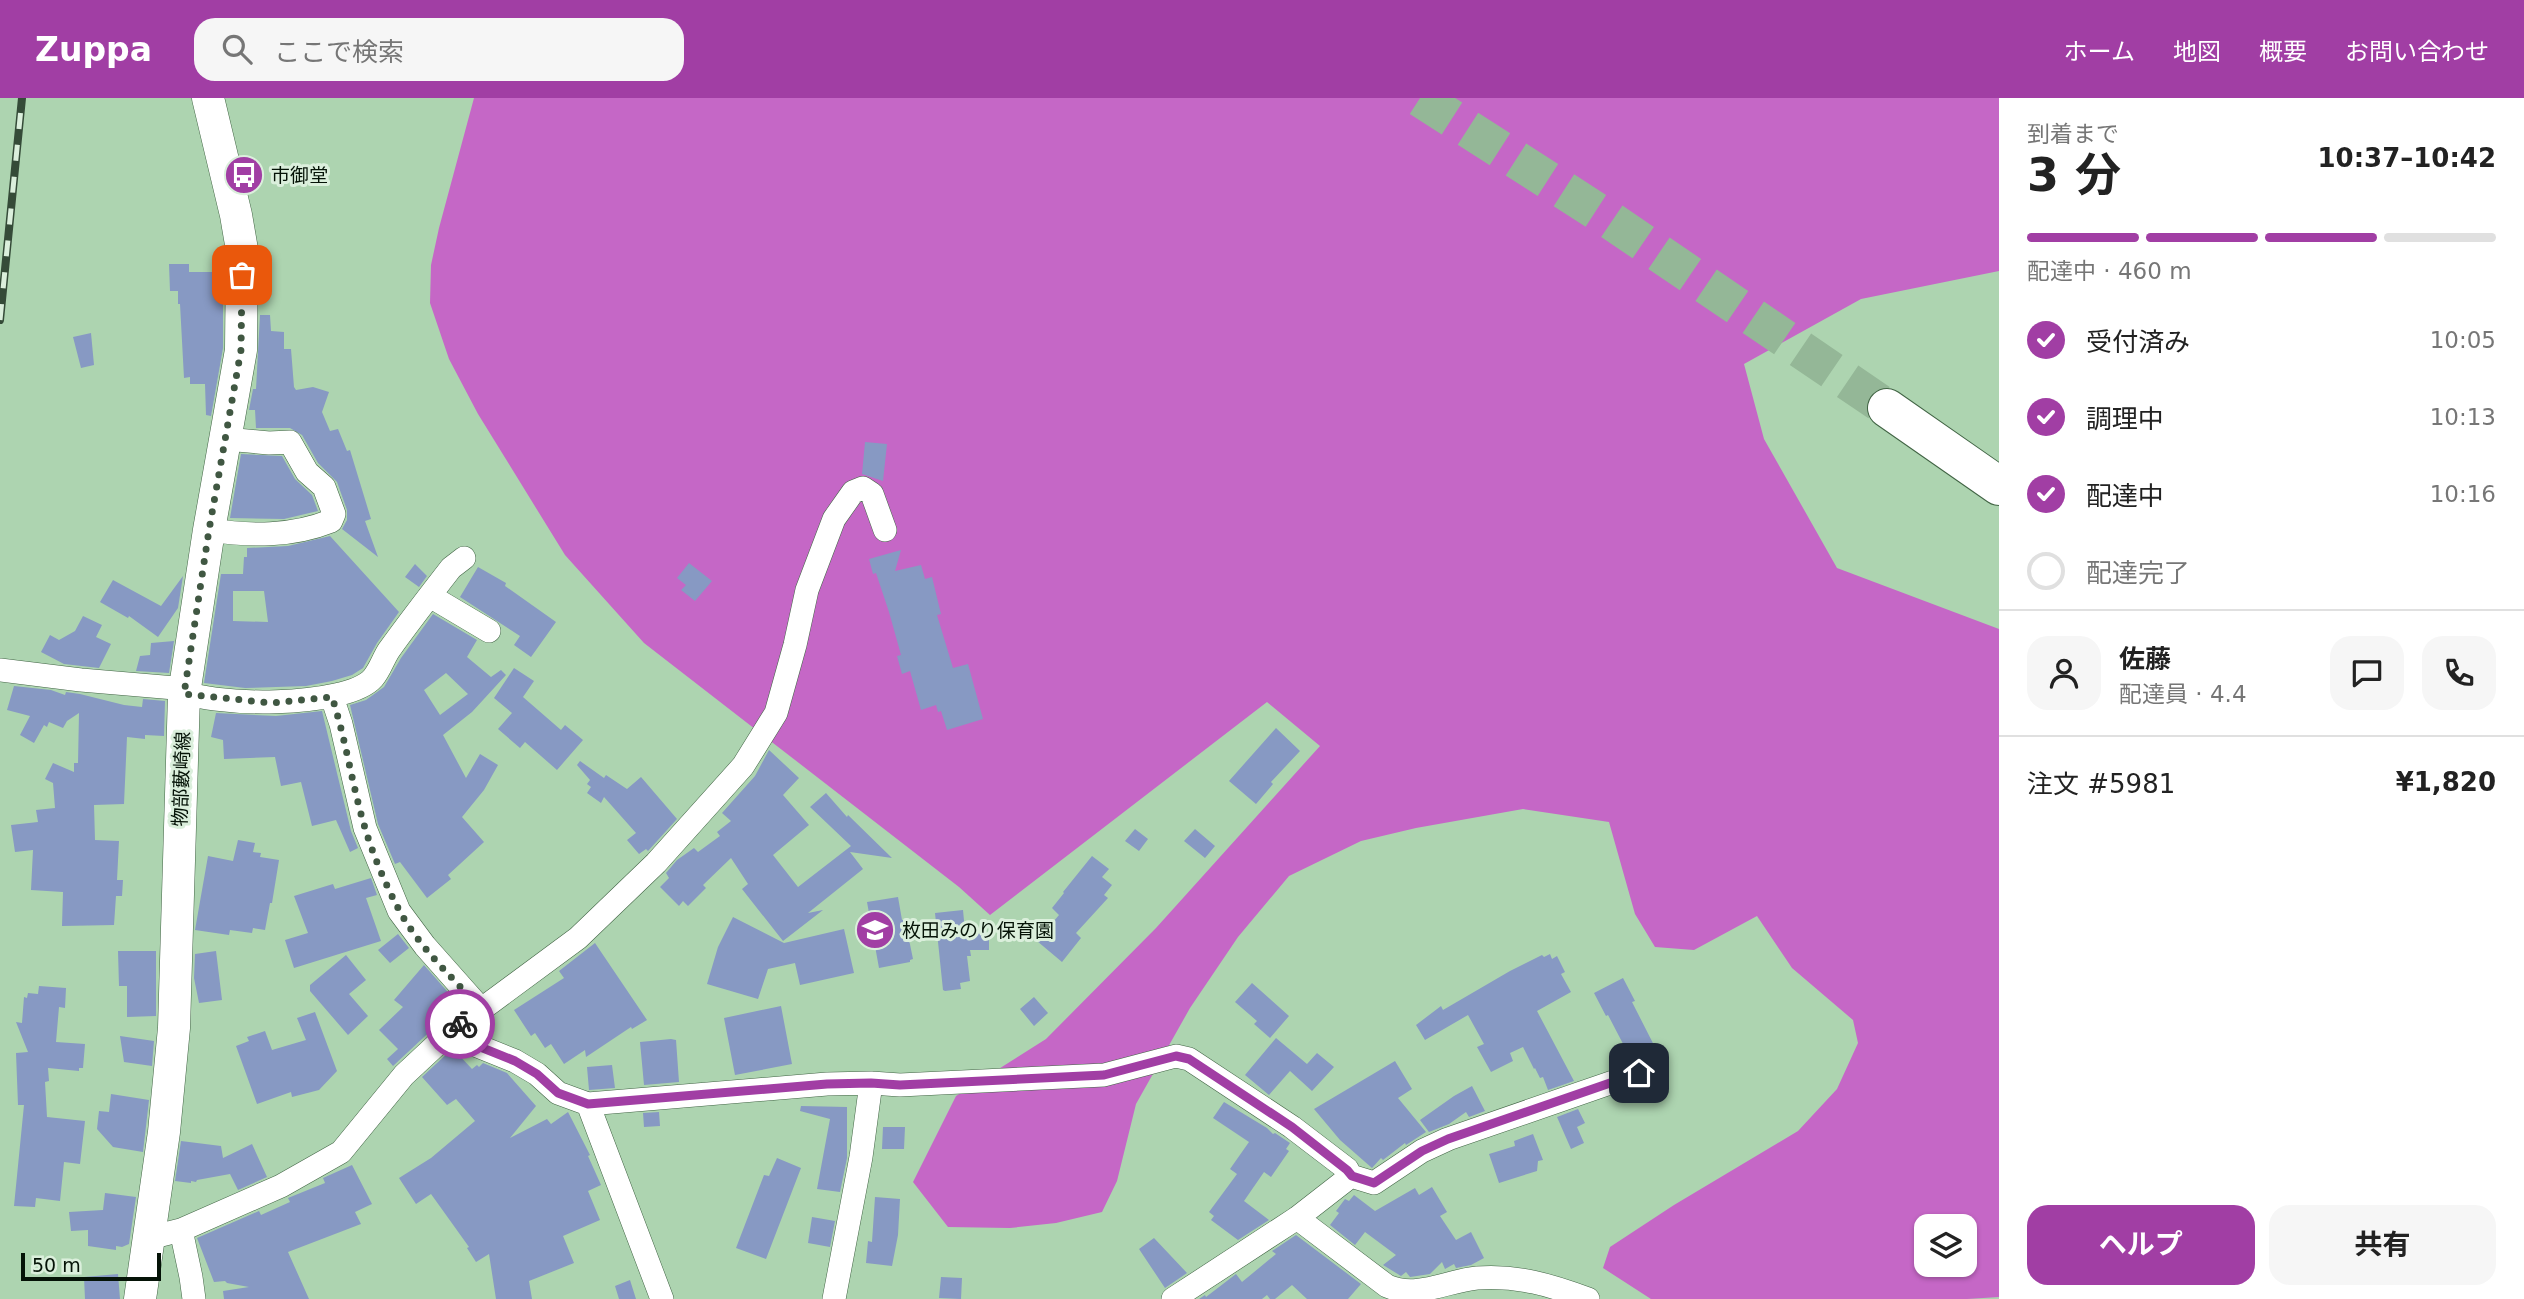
<!DOCTYPE html>
<html lang="ja">
<meta charset="utf-8">
<style>
:root{--surface:#fff;--page:#f6f6f6;--text:#222;--muted:#767676;--line:#e0e0e0;--accent:#a13ea4}
body{margin:0;font-family:"DejaVu Sans","Noto Sans JP",sans-serif;background:var(--page);color:var(--text);height:100vh;display:flex;flex-direction:column;font-size:26px;white-space:nowrap}
*{box-sizing:border-box;margin:0}
p{font-size:23px;color:var(--muted)}
.icon{flex:none;width:38px;height:38px;fill:none;stroke:currentColor;stroke-width:2;stroke-linecap:round;stroke-linejoin:round}
.map{position:relative;flex:1;overflow:hidden}
.side{display:flex;flex-direction:column;background:var(--surface);width:525px}
.side>*{flex:none}
.buttons{position:absolute;left:1914px;top:1116px;display:grid;gap:14px}
.buttons a{display:grid;place-items:center;width:63px;height:63px;border-radius:14px;background:var(--surface);box-shadow:0 2px 5px #0004;font-size:35px}
.scale{position:absolute;left:21px;bottom:18px;width:140px;box-sizing:border-box;padding-left:7px;border:4px solid #051307;border-top:0;font-size:19px;line-height:24px;white-space:nowrap;color:#051307;-webkit-text-stroke:5px #dbefdc;paint-order:stroke}
.pin{position:absolute;display:grid;place-items:center;width:60px;height:60px;color:#fff;margin:-30px;border-radius:14px;box-shadow:0 4px 10px #0006}
.courier{position:absolute;display:grid;place-items:center;width:70px;height:70px;margin:-35px;border:5px solid #a13ea4;border-radius:50%;background:#fff;color:#222;box-shadow:0 2px 9px #0007}
.overview em{font-style:normal;font-weight:700}
.overview div{display:flex;flex-direction:column-reverse}
.overview{display:flex;align-items:center;justify-content:space-between;height:119px;padding:0 28px}
h1{font-size:46px;font-weight:700;line-height:52px}
.bar{display:grid;grid-template-columns:repeat(4,1fr);gap:10px 7px;align-content:center;height:84px;padding:0 28px}
.bar i{height:9px;border-radius:5px;background:var(--line)}
.bar .current{background:var(--accent)}
.bar p{grid-column:span 4}
.line{display:flex;align-items:center;gap:18px;padding:0 28px;border-top:2px solid var(--line)}
.line div{flex:1}
.round{display:grid;place-items:center;flex:none;width:74px;height:74px;border-radius:21px;background:var(--page)}
ol{padding:0 28px;list-style:none}
li{display:flex;align-items:center;gap:21px;height:77px}
li p{margin-inline-start:auto}
li .icon{padding:7px;border-radius:50%;background:var(--accent);color:#fff;stroke-width:4}
li:last-child{color:var(--muted)}
li i{width:38px;height:38px;border:4px solid var(--line);border-radius:50%}
.action{display:flex;gap:14px;margin-top:auto;padding:14px 28px}
.action a{flex:1;height:80px;border-radius:21px;background:var(--accent);color:#fff;font-size:28px;font-weight:700;line-height:80px;text-align:center}
.action a+a{background:var(--page);color:var(--text)}
header{display:flex;align-items:center;gap:42px;box-sizing:border-box;height:98px;padding:0 35px;background:var(--accent);color:#fff}
header strong{font-size:33px}
nav{display:flex;gap:38px;margin-inline-start:auto;font-size:24px}
.search{width:490px;height:63px;background:var(--page);display:flex;align-items:center;gap:18px;box-sizing:border-box;padding:0 24px;border-radius:21px;color:var(--muted);font-size:26px}
main{display:flex;flex:1;min-height:0}
.map>svg:first-child{display:block}
.forest{fill:#c567c6;fill-rule:evenodd}
.building{fill:#8799c3;fill-rule:evenodd}
.lines{fill:none;stroke-linecap:round;stroke-linejoin:round}
.motorway-tunnel{stroke:#94b797;stroke-width:38;stroke-dasharray:38 19;stroke-linecap:butt}
.minor-casing{stroke:#416444;stroke-width:24}
.secondary-casing{stroke:#416444;stroke-width:33}
.motorway-casing{stroke:#416444;stroke-width:40}
.minor{stroke:#fff;stroke-width:23}
.secondary{stroke:#fff;stroke-width:32}
.motorway{stroke:#fff;stroke-width:38}
.rail-casing{stroke:#354b38;stroke-width:8}
.rail{stroke:#dbefdc;stroke-width:5;stroke-dasharray:16;stroke-linecap:butt}
.done{stroke:#405742;stroke-width:7;stroke-dasharray:0 12.6}
.route{stroke:#a13ea4;stroke-width:9}
.labels{text-anchor:middle;dominant-baseline:central;stroke-width:6;stroke-linejoin:round;paint-order:stroke}
.poi-label{font-size:19px;fill:#051307;stroke:#dbefdc;text-anchor:start}
.street-label{font-size:19px;fill:#051307;stroke:#dbefdc}
</style>
<header>
<strong>Zuppa</strong>
<div class="search"><svg class="icon" aria-label="search" viewBox="0 0 24 24"><circle cx="10" cy="10" r="6"/><path d="M15 15l6 6"/></svg>ここで検索</div>
<nav><a>ホーム</a><a>地図</a><a>概要</a><a>お問い合わせ</a></nav>
</header>
<main>
<div class="map">
<svg width="1999" height="1201" viewBox="0 0 1999 1201">
<rect width="100%" height="100%" fill="#add4b0"/>
<path class="forest" d="M474 0H1999V173L1861 201 1744 266 1764 341 1837 470 1999 531V1199L1967 1201H1651L1603 1170 1610 1149 1674 1107 1798 1033 1837 991 1858 945 1853 922 1792 870 1757 818 1694 852 1655 849 1635 816 1609 724 1523 711 1416 730 1361 743 1289 778 1238 839 1190 910 1136 1006 1117 1083 1102 1114 1056 1125 1010 1130 948 1129 913 1084 956 998 1046 941 1156 830 1320 648 1267 604 990 817 959 789 644 545 565 457 478 316 449 261 430 205 431 167 439 130ZM1927 1129H1965V1167H1927Z"/>
<path class="building" d="M169 166H189V174H223V250L211 318 206 317 205 286H190V279L184 280 180 206H178V193H170Z
M260 217H270L271 233 284 234V251H291L294 289 296 292 313 289 329 294 322 314 330 333 338 331 347 353 350 352 371 421 365 423 378 459 342 431 347 422V412L337 384 318 365 302 337 290 330H256L255 312H249L253 291H256Z
M91 235 94 267 81 270 73 239Z
M865 344 887 346 883 383 862 376Z
M241 356 282 358 295 381 312 397 318 413 284 421 230 420Z
M330 438 399 514 377 545 363 570 352 577 332 583 306 588 245 590 204 585 221 476H243L244 459H247V450L288 448ZM233 493H264L268 524 233 523Z
M901 452 895 473 921 467 925 481 932 479 941 516 937 517 953 570 968 566 983 621 947 632 941 613 938 614 936 607 921 612 910 573 902 576 897 558 901 557 889 514 876 475 873 476 869 461Z
M689 465 712 483 695 503 681 492 686 487 677 480Z
M415 466 427 478 419 489 405 479Z
M478 469 506 485 505 488 556 524 531 559 514 547 520 538 460 499Z
M183 478 178 510 158 539 129 518 128 520 100 504 113 482 161 508Z
M433 516 477 542 467 559 491 579 501 572 506 577 472 614 443 637 466 680 480 656 498 667 484 692 462 719 484 744 448 777 451 781 427 800 400 764 395 766 378 726 350 607 366 602 384 589 401 560ZM446 575 468 596 440 617 424 592Z
M83 518 102 527 96 539 111 546 99 570 64 566 41 554 50 537 59 542 75 533Z
M174 543 169 575 136 573 140 558 150 557 151 545Z
M514 570 534 583 523 599 561 632 565 627 583 642 557 672 525 644 520 650 498 631 512 615 494 600Z
M14 588 51 592 65 597 66 594 80 596 124 607 142 609 143 601 165 603 164 638 145 637V641L127 639 124 706 94 707 95 742 119 743 117 782H123L122 798H116L114 827 62 828 63 794 31 792 33 752 15 754 11 727 38 724 36 712 55 710 53 685 45 681 53 665 74 674V665H78L79 615 67 623 63 630 49 624 47 629 44 627 34 645 20 637 30 618 7 612Z
M322 613 351 733 358 750 350 754 336 722 312 728 301 684 281 688 275 659 224 661 223 642 211 639 216 615 276 618Z
M1276 630 1300 653 1271 684 1273 686 1256 706 1229 683Z
M769 652 799 680 783 697 809 727 773 757 798 789 851 748 810 709 826 695 847 719 848 717 892 760 850 754 863 771 808 815 823 812 783 843 742 791 748 786 731 760 703 787 706 790 688 808 683 803 679 808 660 789 669 780 666 775 677 762 694 750 698 754 720 738 717 734 731 723 722 715 755 678Z
M580 663 604 680 606 677 627 691 641 679 677 721 648 753 646 751 639 756 627 742 636 735 604 699 601 705 587 695 591 689 587 686 590 682 577 667Z
M1135 731 1148 741 1139 753 1125 743Z
M1195 731 1215 748 1205 760 1184 743Z
M238 742 255 745 253 754 261 755 260 759 279 762 272 805H270L265 832 253 830 252 835 230 832 229 837 195 832 208 758 233 763Z
M1092 758 1109 771 1102 779 1112 787 1104 797 1108 800 1076 835 1081 840 1062 864 1037 843 1059 817 1052 810 1064 795 1063 794Z
M371 780 377 797 366 800 381 843 294 870 285 842 308 835 294 798 333 786 335 791Z
M898 799 902 822H905L913 861 910 862V864L879 870 867 804Z
M963 812 965 833 968 832V836L989 835V852H970L971 858H967L970 883 960 885 961 891 945 893 943 892 935 815Z
M733 819 784 845 844 831 854 875 800 887 795 865 768 871 758 901 707 886 718 849Z
M398 836 409 850 390 865 378 852Z
M595 845 647 922 632 931 631 929 586 959 585 952 564 966 551 946 545 950 535 935 531 938 514 912 564 880 559 873Z
M118 853H156V918L127 919V888H119Z
M216 853 222 902 199 905 194 880 195 856Z
M1550 856 1552 861 1557 858 1565 874 1561 876 1571 894 1537 913 1574 983 1548 992 1543 979 1540 980 1535 970 1534 971 1523 949 1510 955 1513 963 1491 974 1477 949 1484 946 1468 917 1425 942 1416 927 1441 908 1443 912 1510 873 1542 857 1544 859Z
M346 857 366 882 349 896 368 918 348 937 310 893V887Z
M424 867 461 909 438 926 393 968 387 961 398 951 379 932 403 909 394 902Z
M1623 880 1635 903 1632 904 1659 957 1646 963 1641 961 1632 963 1608 917 1606 918 1594 895Z
M1252 885 1289 918 1270 940 1254 926 1257 923 1235 904Z
M39 888 66 890 65 910 59 909 56 944 85 946 83 970H79V973L48 970 49 983 45 984 47 1019 85 1023 80 1066 64 1064 60 1103 36 1100 35 1109 14 1108 24 1007H18L16 955 28 954 16 924 22 925 24 899 27 900 28 895 38 896Z
M1034 899 1048 915 1034 928 1020 911Z
M781 908 792 966 735 977 724 920Z
M315 914 337 973 319 992 292 999 291 994 257 1006 236 948 249 943 247 939 265 933 272 952 306 942 297 920Z
M120 938 154 943 152 968 124 964Z
M1276 940 1307 966 1317 955 1334 969 1312 993 1290 973 1269 997 1245 977Z
M671 941 676 942 679 984 644 987 640 944Z
M451 952 457 955 472 971 477 967 479 969 483 965 507 975 536 1008 510 1040 547 1021 551 1026 568 1014 590 1057 588 1058 601 1087 588 1093 600 1122 563 1138 574 1165 529 1183 532 1201H496L489 1156 476 1164 467 1150 469 1149 431 1096 416 1106 399 1080 431 1060 475 1023 456 1001 447 1007 422 979Z
M1395 963 1412 991 1398 1000 1426 1034 1406 1047 1405 1045 1383 1062 1381 1060 1372 1070 1340 1042 1314 1011Z
M612 967 615 990 589 992 587 969Z
M1472 988 1485 1013 1469 1019 1466 1014 1449 1026 1429 1034 1420 1022 1454 998Z
M111 996 149 1002 143 1054 113 1049 97 1031 99 1013 109 1014Z
M1224 1004 1267 1030 1273 1036 1275 1035 1290 1045 1286 1051 1289 1053 1271 1079 1264 1074 1244 1103 1269 1122 1238 1142 1211 1122 1214 1118 1209 1114 1237 1076 1230 1071 1249 1044 1213 1020Z
M801 1008 847 1009V1060L840 1094 817 1091 830 1021 800 1013Z
M1578 1011 1585 1025 1577 1029 1584 1045 1571 1051 1557 1019Z
M659 1014 660 1028 644 1029 643 1015Z
M883 1029H905L904 1051H882Z
M1533 1036 1543 1062 1538 1063 1537 1073 1499 1085 1489 1056 1515 1048 1514 1043Z
M181 1043 221 1048 223 1060 252 1046 267 1079 238 1092 230 1076 197 1082 196 1084 191 1083V1085L175 1083Z
M777 1060 801 1070 766 1161 736 1150 764 1077 769 1078Z
M352 1067 372 1106 355 1114 361 1126 288 1154 309 1201H224L223 1193 249 1189 227 1185 225 1183 214 1184 197 1140 259 1113 261 1117 290 1104 288 1100 325 1085 323 1080Z
M1432 1089 1447 1114 1440 1118 1456 1142 1471 1134 1484 1160 1471 1167 1456 1170 1454 1166 1445 1171 1442 1164 1430 1176 1410 1179 1406 1174 1401 1178 1383 1167 1396 1157 1365 1134 1355 1147 1330 1127 1339 1115 1336 1113 1345 1101 1349 1103 1354 1097 1375 1113 1415 1090 1419 1097Z
M105 1095 136 1099 129 1146 122 1149 116 1148V1152L88 1148V1132L71 1133 69 1114 103 1112Z
M875 1099 900 1101 898 1137 892 1168 866 1165 868 1143 872 1144Z
M812 1119 835 1123 830 1149 808 1145Z
M1296 1137 1361 1186 1348 1201H1307L1292 1187 1275 1201H1270L1267 1197 1262 1201H1199L1205 1197 1206 1199 1236 1176 1242 1184 1276 1156 1272 1153Z
M1154 1140 1187 1175 1165 1190 1139 1151Z
M118 1176 120 1201H85L84 1179Z
M941 1179 962 1180 961 1201 939 1200Z
M630 1182 636 1201H619L615 1188Z"/>
<g class="lines">
<path class="motorway-tunnel" d="M1420 0 1607 120 1887 310"/>
<g class="minor-casing">
<path id="minor" d="M209 432C250 438 291 439 331 423L334 416 324 389 307 374 290 344 269 345 226 341
M430 498 489 533
M0 572 81 582 175 590C207 610 347 610 373 580 380 572 383 561 389 552 409 524 430 497 451 470L464 460
M332 599 341 626 365 730 399 813 425 848 480 910
M448 936 515 963 537 976 558 995 588 1006 827 986 871 985 900 987 1104 977 1176 958 1189 961 1292 1029 1347 1071 1351 1078
M588 1006 662 1201
M1297 1120 1387 1188C1417 1201 1446 1183 1477 1180 1517 1177 1551 1187 1588 1201
M181 1132 191 1179 194 1201
M149 1136 161 1137 181 1132 281 1088 341 1054 404 977 448 936 578 840 656 765 743 668 776 615 795 547 807 492 834 421 853 394 863 390 872 396 885 432
M834 1201 861 1059 871 985
M1173 1201 1297 1120 1351 1078 1374 1085 1422 1053 1448 1041 1639 975"/>
</g>
<g class="secondary-casing">
<path id="secondary" d="M140 1201 164 1034 174 930 184 596 209 432 241 252 242 152 236 117 208 0"/>
</g>
<g class="motorway-casing">
<path id="motorway" d="M1887 310 1999 388"/>
</g>
<use href="#minor" class="minor"/>
<use href="#secondary" class="secondary"/>
<use href="#motorway" class="motorway"/>
<g class="rail-casing">
<path id="rail" d="M0 222 22 0"/>
</g>
<use href="#rail" class="rail"/>
</g>
<g class="lines">
<path class="done" d="M242 177 241 252 209 432 184 596 272 605 332 599C346 642 352 687 365 730 373 757 385 785 398 810 417 847 452 879 480 910L460 926"/>
<path class="route" d="M460 926 448 936 515 963 537 976 558 995 588 1006 827 986 871 985 900 987 1104 977 1176 958 1189 961 1292 1029 1347 1072 1352 1078 1374 1085 1422 1053 1448 1041 1639 975"/>
</g>
<defs>
<g id="bus-disc" transform="scale(2.0125)"><circle r="9.5" fill="#a13ea4" stroke="#dbefdc"/><path d="M-5-6H5V4H4V6H2V4H-2V6H-4V4H-5ZM-3.5-4V0h7V-4ZM-3.5 1.2v1.5H-2V1.2ZM2 1.2v1.5H3.5V1.2Z" fill="#fff"/></g>
<g id="school-disc" transform="scale(2.0125)"><circle r="9.5" fill="#a13ea4" stroke="#dbefdc"/><path d="M0-5L7-2L0 1L-7-2ZM-4 1L0 2.5L4 1V4Q0 6-4 4Z" fill="#fff"/></g>
</defs>
<g fill-rule="evenodd">
<use href="#bus-disc" x="244" y="77"/>
<use href="#school-disc" x="875" y="832"/>
</g>
<g class="labels">
<g class="poi-label">
<text x="271" y="77">市御堂</text>
<text x="902" y="832">枚田みのり保育園</text>
</g>
<g class="street-label">
<text transform="translate(181 681) rotate(-88)">物部藪崎線</text>
</g>
</g>
</svg>
<div class="buttons">
<a><svg class="icon" aria-label="layers" viewBox="0 0 24 24"><path d="M12 4l9 5-9 5-9-5zM3 14l9 5 9-5"/></svg></a>
</div>
<div class="scale">50 m</div>
<div class="pin" style="left:242px;top:177px;background:#ea580c"><svg class="icon" aria-label="bag" viewBox="0 0 24 24"><path d="M5 8h14l-1 12H6zM9 8a3 3 0 0 1 6 0"/></svg></div>
<div class="pin" style="left:1639px;top:975px;background:#1f2937"><svg class="icon" aria-label="home" viewBox="0 0 24 24"><path d="M3 11l9-7 9 7M6 9v11h12V9"/></svg></div>
<div class="courier" style="left:460px;top:926px"><svg class="icon" aria-label="bike" viewBox="0 0 24 24"><circle cx="6" cy="16" r="4"/><circle cx="18" cy="16" r="4"/><path d="M6 16l4-8h5l3 8M10 8l3 8H6M13 5h3"/></svg></div>
</div>
<section class="side">
<div class="overview"><div><h1>3 分</h1><p>到着まで</p></div><em>10:37–10:42</em></div>
<div class="bar"><i class="current"></i><i class="current"></i><i class="current"></i><i></i><p>配達中 · 460 m</p></div>
<ol>
<li><svg class="icon" aria-label="check" viewBox="0 0 24 24"><path d="M5 12l5 5 9-10"/></svg>受付済み<p>10:05</p></li>
<li><svg class="icon" aria-label="check" viewBox="0 0 24 24"><path d="M5 12l5 5 9-10"/></svg>調理中<p>10:13</p></li>
<li><svg class="icon" aria-label="check" viewBox="0 0 24 24"><path d="M5 12l5 5 9-10"/></svg>配達中<p>10:16</p></li>
<li><i></i>配達完了</li>
</ol>
<div class="line" style="height:126px"><a class="round"><svg class="icon" aria-label="person" viewBox="0 0 24 24"><circle cx="12" cy="8" r="4"/><path d="M4 21q1-7 8-7t8 7"/></svg></a><div><b>佐藤</b><p>配達員 · 4.4</p></div><a class="round"><svg class="icon" aria-label="chat" viewBox="0 0 24 24"><path d="M4 5h16v11H9l-5 4z"/></svg></a><a class="round"><svg class="icon" aria-label="phone" viewBox="0 0 24 24"><path d="M5 4h4l2 5-3 2q2 4 5 5l2-3 5 2v4C11 20 4 13 5 4z"/></svg></a></div>
<div class="line" style="height:91px"><div>注文 #5981</div><b>¥1,820</b></div>
<div class="action"><a>ヘルプ</a><a>共有</a></div>
</section>
</main>
